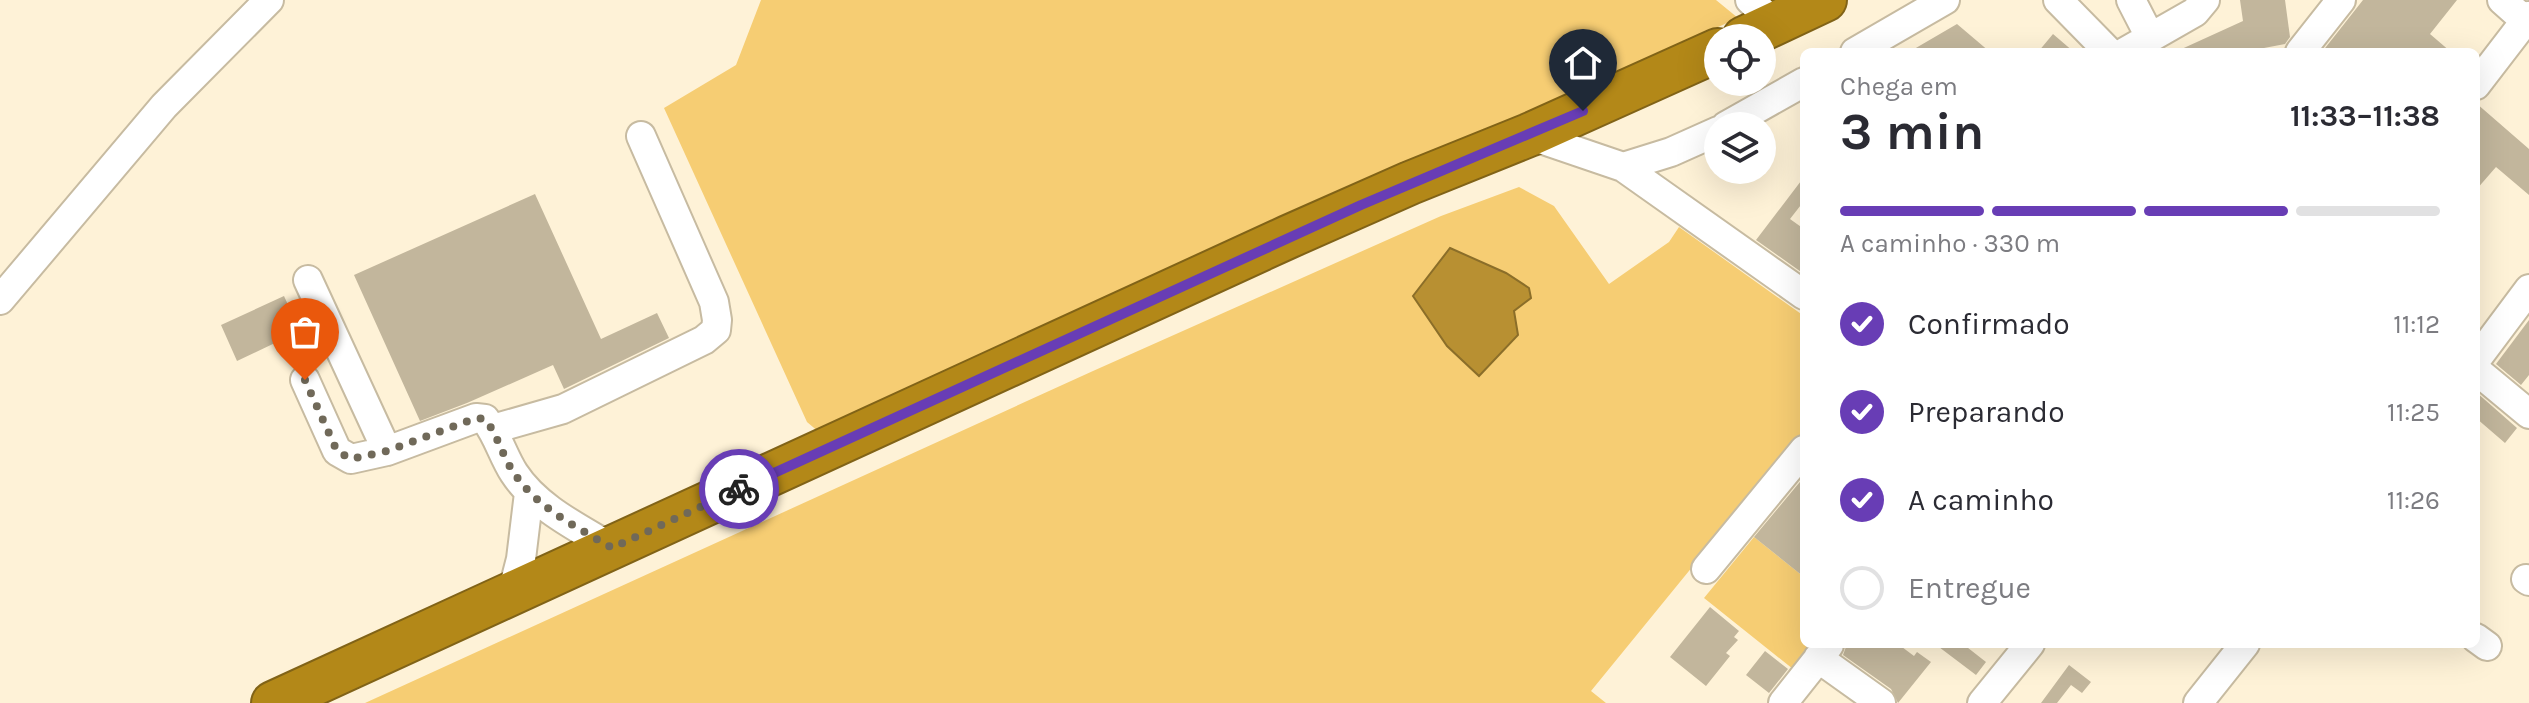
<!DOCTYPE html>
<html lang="pt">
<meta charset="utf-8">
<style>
:root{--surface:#fff;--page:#f2f2f3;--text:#2b2b33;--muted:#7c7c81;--line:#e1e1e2;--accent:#683db5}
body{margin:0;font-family:Karla,sans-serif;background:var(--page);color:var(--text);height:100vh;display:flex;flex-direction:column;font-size:30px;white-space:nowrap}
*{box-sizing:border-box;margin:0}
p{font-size:26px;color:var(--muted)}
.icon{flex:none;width:44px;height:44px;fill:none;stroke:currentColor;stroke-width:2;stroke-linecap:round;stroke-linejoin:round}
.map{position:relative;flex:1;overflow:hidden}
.side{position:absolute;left:1800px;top:48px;width:680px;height:600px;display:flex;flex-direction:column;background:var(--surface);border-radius:12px;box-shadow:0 8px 32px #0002}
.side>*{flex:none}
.controls{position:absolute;left:1704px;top:24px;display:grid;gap:16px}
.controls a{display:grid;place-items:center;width:72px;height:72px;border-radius:50%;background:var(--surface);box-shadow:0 8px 32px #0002;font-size:40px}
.pin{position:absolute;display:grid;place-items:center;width:68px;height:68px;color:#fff;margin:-82px -34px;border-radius:50% 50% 50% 0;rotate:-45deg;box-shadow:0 0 8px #0007}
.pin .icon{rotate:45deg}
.courier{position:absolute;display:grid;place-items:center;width:80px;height:80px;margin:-40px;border:6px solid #683db5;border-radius:50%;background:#fff;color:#222;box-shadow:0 2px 10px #0007}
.overview em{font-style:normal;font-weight:700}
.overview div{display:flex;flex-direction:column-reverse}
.overview{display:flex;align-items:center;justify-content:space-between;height:136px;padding:0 40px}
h1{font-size:52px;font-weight:700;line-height:60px}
.bar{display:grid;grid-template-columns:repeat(4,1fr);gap:12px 8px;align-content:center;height:96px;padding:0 40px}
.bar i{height:10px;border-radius:6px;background:var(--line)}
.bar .selected{background:var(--accent)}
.bar p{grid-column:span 4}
ol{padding:0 40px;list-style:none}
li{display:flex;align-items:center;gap:24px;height:88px}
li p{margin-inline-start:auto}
li .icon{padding:8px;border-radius:50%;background:var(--accent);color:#fff;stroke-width:4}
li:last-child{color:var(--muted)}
li i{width:44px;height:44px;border:4px solid var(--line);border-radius:50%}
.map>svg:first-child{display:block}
.green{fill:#f6cd73}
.water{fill:#b89032;stroke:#8b6e29;stroke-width:2}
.building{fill:#c2b69c}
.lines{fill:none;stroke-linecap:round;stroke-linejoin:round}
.minor-casing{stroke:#c7bba1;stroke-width:32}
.highway-casing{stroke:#816317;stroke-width:46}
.minor{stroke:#fff;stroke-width:28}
.highway{stroke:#b38818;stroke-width:42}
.done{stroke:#706959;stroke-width:8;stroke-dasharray:0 14.4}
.route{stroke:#683db5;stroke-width:10}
</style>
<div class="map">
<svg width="2529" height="703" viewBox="0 0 2529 703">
<rect width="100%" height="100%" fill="#fef2d7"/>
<path class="green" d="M761 0H1716L1738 18 820 433 807 422 664 108 736 65Z
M1519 187 1554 206 1609 284 1669 242 1679 227 1804 316V430L1591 691 1606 703H365L1093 371 1441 216Z
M1754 537 1804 577V644H1813L1793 669 1704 598Z"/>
<path class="water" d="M1450 248 1506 273 1529 288 1531 298 1514 311 1518 335 1479 376 1447 346 1413 296Z"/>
<path class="building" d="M2240 0H2285L2290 37 2285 44 2264 48 2265 52H2175L2243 21Z
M2363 0H2457L2430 34 2451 52H2322Z
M1957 24 1990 52H1909Z
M2053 34 2074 52H2038Z
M2476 103 2529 149V195L2496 167 2476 190Z
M1804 177V201L1790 219 1804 229V274L1756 240Z
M535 194 601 339 657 313 669 338 564 389 553 365 467 403 420 421 354 275Z
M284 296 300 331 237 361 221 325Z
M2529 320V375L2521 385 2496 364Z
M2476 392 2517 428 2505 443 2476 418Z
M1804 477V577L1754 537Z
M1710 607 1739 631 1734 637 1738 640 1726 653 1730 656 1706 686 1670 657Z
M1847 644H1898L1914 656 1917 652 1931 662 1898 703 1891 689 1843 655Z
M1935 644H1963L1986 662 1976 675Z
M1765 651 1788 669 1769 693 1746 675Z
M2069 665 2091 682 2082 693 2071 685 2057 703H2041Z"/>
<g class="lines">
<g class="minor-casing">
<path id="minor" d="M1750 0 1775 24
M2058 0 2109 52
M2131 0 2150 37
M2502 0 2529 24
M1855 52 1945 0
M2125 52 2195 12 2205 0
M2300 52 2341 0
M2476 85 2529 16
M1726 126 1804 82
M1529 135 1623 167 1671 152 1718 131
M1623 167 1804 295
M308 280 387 451
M0 300 164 106 269 0
M2476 360 2529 289
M2476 370 2529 414
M305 380 337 451 351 459 387 451 476 418 485 419C498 436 503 456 514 473 537 508 577 527 612 548
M493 429 563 409 704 340 716 330 717 320 714 302 641 136
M1706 569 1804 450
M2526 579 2529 581
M512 594 521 559 529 493
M2476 638 2487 646
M1818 658 1881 703
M1783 703 1829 645
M1982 703 2030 644
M2198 703 2245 644"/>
</g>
<g class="highway-casing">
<path id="highway" d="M1744 38 1825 0
M273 703 1288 237 1410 183 1529 135 1718 50"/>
</g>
<use href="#minor" class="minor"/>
<use href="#highway" class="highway"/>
</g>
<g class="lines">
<path class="done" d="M305 380 337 451 351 459 387 451 476 418 485 419C498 435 502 456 514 473 537 508 577 527 612 548L739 489"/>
<path class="route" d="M739 489 1361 205 1583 111"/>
</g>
</svg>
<div class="controls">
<a><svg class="icon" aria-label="locate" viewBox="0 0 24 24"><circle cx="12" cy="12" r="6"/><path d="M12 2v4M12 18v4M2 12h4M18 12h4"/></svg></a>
<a><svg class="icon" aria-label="layers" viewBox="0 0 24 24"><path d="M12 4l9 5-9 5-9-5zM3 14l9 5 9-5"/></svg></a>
</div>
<div class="pin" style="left:305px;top:380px;background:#ea580c"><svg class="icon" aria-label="bag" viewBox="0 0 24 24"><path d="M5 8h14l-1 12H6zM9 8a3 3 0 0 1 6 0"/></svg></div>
<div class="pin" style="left:1583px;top:111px;background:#1f2937"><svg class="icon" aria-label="home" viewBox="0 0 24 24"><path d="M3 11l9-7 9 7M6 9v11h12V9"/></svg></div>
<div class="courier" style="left:739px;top:489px"><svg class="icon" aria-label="bike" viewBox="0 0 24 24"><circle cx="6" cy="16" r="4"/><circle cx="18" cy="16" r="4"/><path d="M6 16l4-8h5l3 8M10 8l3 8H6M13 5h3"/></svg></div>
<section class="side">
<div class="overview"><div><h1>3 min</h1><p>Chega em</p></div><em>11:33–11:38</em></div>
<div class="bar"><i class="selected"></i><i class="selected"></i><i class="selected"></i><i></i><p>A caminho · 330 m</p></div>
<ol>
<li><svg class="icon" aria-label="check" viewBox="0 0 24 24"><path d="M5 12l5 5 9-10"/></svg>Confirmado<p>11:12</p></li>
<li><svg class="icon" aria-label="check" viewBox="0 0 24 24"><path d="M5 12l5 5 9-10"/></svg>Preparando<p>11:25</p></li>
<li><svg class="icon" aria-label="check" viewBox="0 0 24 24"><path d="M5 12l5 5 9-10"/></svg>A caminho<p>11:26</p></li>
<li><i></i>Entregue</li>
</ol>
</section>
</div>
